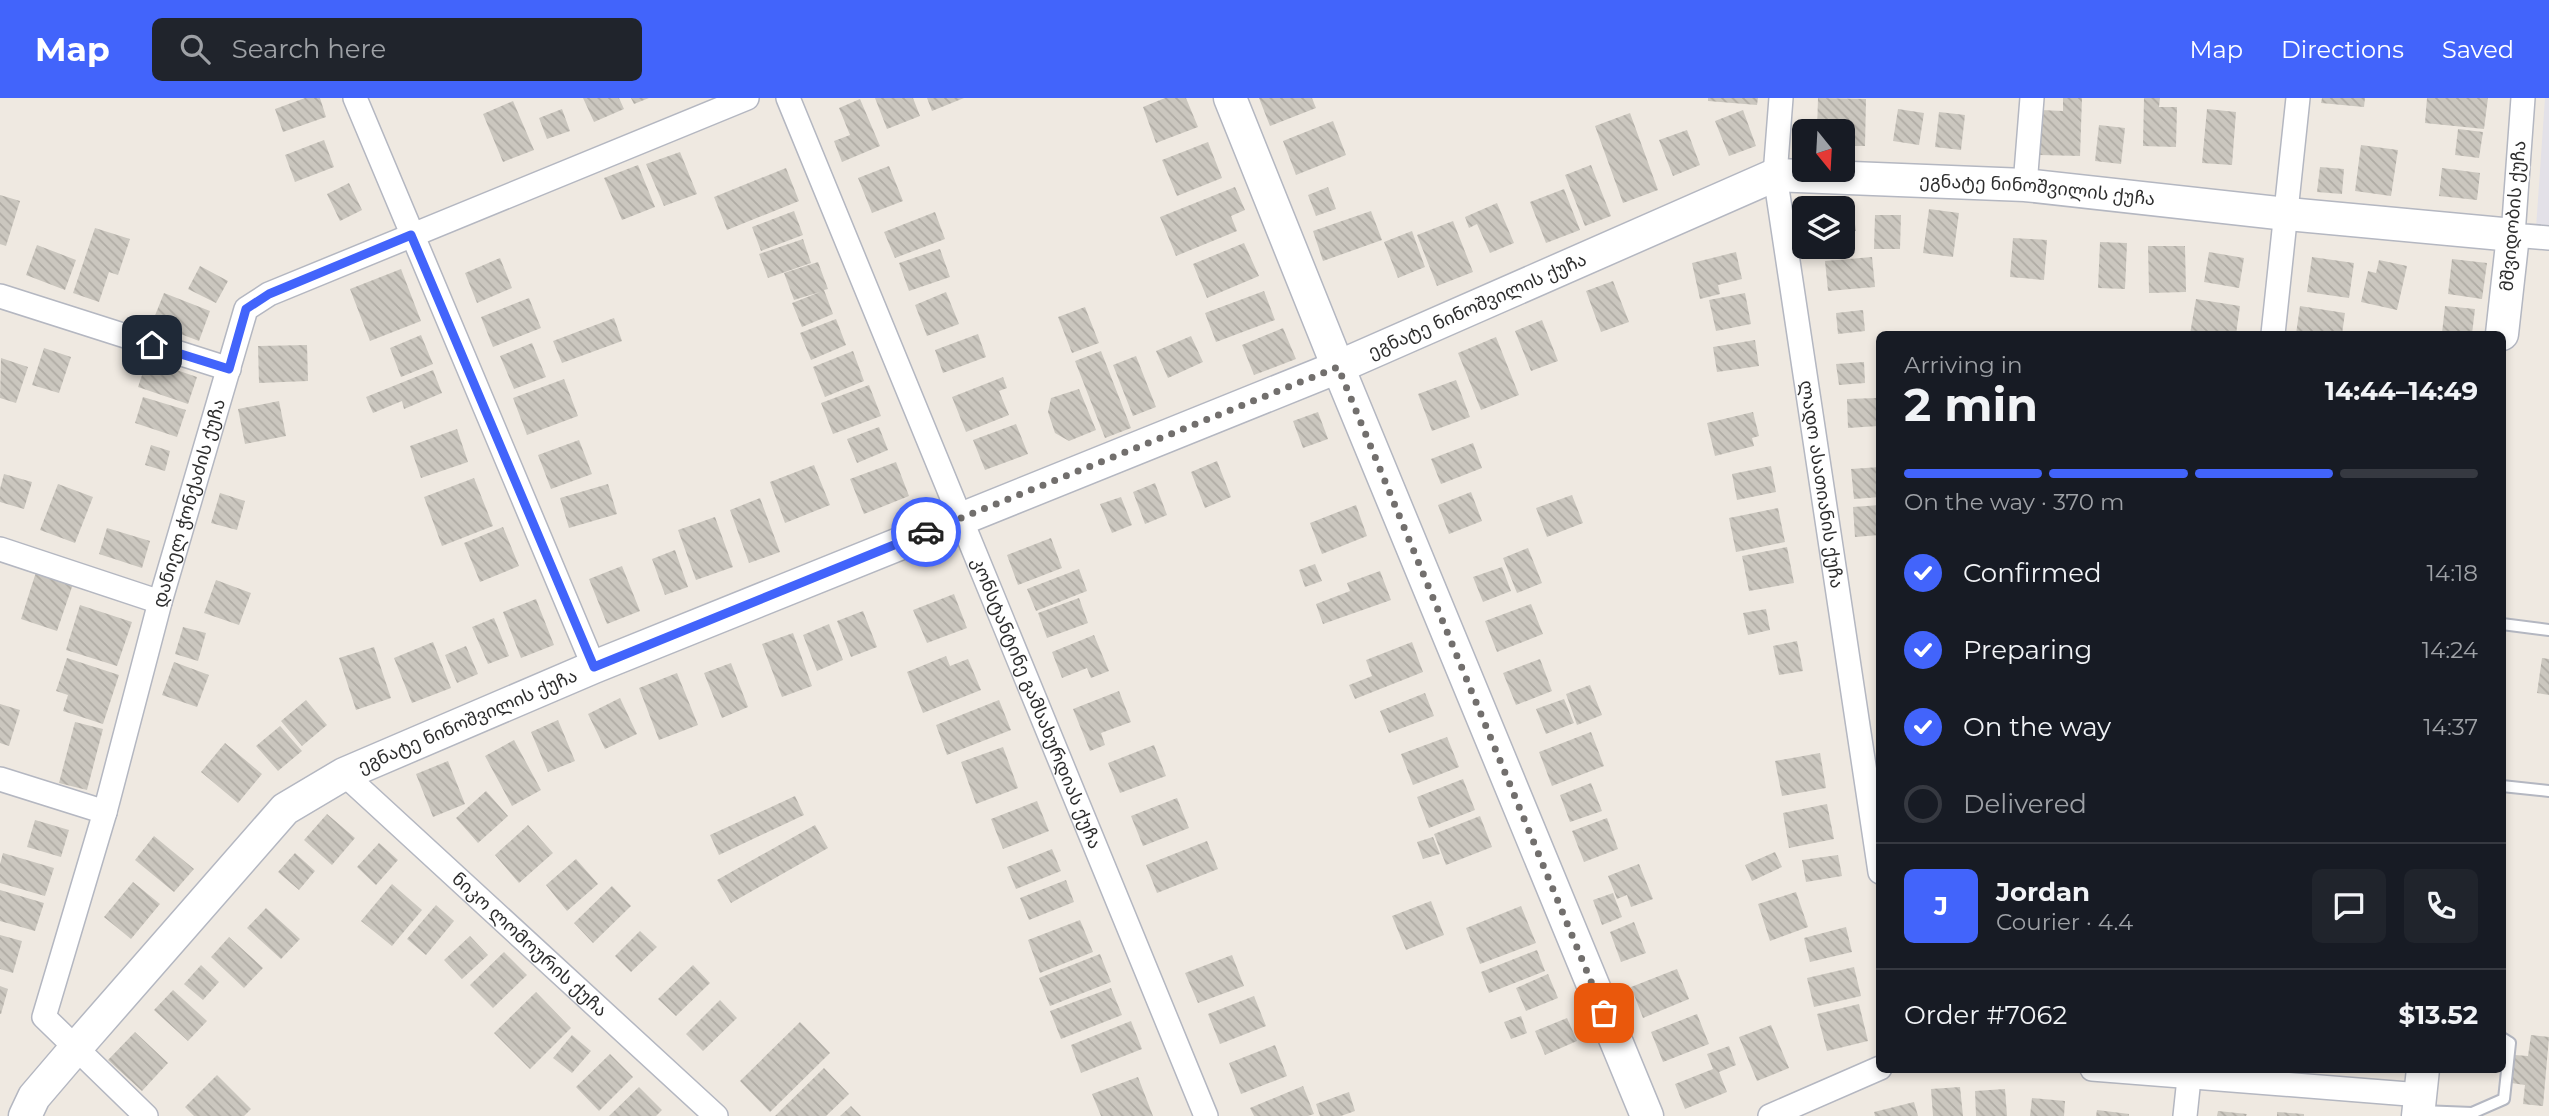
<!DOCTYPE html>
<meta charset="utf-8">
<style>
:root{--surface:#171b24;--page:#20242c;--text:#f1f3f6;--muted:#9ea1a6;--line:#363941;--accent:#4264fb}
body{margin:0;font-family:Montserrat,"Noto Sans Georgian",sans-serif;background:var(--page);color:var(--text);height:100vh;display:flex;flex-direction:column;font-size:26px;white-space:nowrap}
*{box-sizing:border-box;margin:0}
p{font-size:23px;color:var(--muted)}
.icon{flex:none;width:38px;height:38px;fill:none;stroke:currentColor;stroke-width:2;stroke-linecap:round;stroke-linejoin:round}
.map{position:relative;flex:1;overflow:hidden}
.sheet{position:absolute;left:1876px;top:233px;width:630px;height:742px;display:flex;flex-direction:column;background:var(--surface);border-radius:10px;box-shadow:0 4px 10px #0003}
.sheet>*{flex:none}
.needle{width:46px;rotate:162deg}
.buttons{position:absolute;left:1792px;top:21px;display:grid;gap:14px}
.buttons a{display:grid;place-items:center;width:63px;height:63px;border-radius:10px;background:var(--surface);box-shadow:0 4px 10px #0003;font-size:35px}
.pin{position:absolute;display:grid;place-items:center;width:60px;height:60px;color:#fff;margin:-30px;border-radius:14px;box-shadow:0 4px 10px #0006}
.courier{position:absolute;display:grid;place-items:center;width:70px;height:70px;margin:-35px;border:5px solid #4264fb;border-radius:50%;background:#fff;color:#222;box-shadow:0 2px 9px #0007}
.head em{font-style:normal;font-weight:700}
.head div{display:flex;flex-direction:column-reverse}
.head{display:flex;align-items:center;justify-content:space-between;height:119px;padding:0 28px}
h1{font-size:46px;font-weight:700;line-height:52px}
.bar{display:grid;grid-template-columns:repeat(4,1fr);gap:10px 7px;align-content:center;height:84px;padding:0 28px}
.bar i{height:9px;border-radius:5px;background:var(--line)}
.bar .selected{background:var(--accent)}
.bar p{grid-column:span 4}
.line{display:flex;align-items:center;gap:18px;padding:0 28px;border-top:2px solid var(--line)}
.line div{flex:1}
.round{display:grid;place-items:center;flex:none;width:74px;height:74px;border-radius:10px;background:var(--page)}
ol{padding:0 28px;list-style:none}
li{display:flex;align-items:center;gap:21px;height:77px}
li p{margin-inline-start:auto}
li .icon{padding:7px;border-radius:50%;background:var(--accent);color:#fff;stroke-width:4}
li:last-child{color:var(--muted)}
li i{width:38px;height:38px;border:4px solid var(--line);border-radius:50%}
header{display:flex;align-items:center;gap:42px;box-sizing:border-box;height:98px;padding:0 35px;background:var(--accent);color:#fff}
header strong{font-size:33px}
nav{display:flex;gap:38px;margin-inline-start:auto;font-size:24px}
.search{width:490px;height:63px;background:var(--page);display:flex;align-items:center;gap:18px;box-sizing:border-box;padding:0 24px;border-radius:10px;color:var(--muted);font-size:26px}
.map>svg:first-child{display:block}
.industrial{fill:#e3e1e8}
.building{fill:url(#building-back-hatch)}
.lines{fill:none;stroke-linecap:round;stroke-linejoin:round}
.lane-casing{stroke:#b4b7c1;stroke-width:14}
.street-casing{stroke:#b4b7c1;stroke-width:26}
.secondary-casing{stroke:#b4b7c1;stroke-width:35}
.lane{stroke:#fff;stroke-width:10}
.street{stroke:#fff;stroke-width:23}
.secondary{stroke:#fff;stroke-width:32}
.done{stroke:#726f6d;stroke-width:7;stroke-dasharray:0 12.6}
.route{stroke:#4264fb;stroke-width:9}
.labels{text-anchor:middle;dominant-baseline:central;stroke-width:5;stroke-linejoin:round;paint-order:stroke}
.street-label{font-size:18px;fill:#2e2e2e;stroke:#fff}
</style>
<header>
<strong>Map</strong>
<div class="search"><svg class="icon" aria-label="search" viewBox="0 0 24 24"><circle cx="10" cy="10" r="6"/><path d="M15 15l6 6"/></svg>Search here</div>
<nav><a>Map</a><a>Directions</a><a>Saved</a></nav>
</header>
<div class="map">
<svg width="2549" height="1018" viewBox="0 0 2549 1018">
<defs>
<pattern id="building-back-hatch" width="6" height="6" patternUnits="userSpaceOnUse" patternTransform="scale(1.75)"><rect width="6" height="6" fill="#cbc7bf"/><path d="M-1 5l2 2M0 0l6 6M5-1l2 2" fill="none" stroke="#afaba4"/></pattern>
</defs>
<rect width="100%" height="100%" fill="#efe9e1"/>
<path class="industrial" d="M2545 0H2549V131L2536 130Z"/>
<path class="building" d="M305 0H320L326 19 283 34 275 11Z
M583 0H619L624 11 594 24Z
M631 0H649L634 6Z
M875 0H913L920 18 887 31Z
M927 0H964L932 13Z
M1165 0H1186L1198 29 1156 45 1143 9Z
M1259 0H1312L1316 10 1270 28Z
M1708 0H1758L1757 7 1708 3Z
M1818 0 1866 1 1865 48H1843V33H1817Z
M2063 0H2082L2080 58 2040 57 2041 12 2063 13Z
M2144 0H2160L2159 9H2177L2176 49 2143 48Z
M2322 0H2365L2364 9 2321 5Z
M2427 0H2488L2484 31 2425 25Z
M860 1 880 48 842 64 834 43 850 37 839 10Z
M513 3 534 52 503 64 483 16Z
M562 11 570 33 547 41 539 20Z
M1898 11 1924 15 1919 47 1893 43Z
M2207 11 2236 14 2232 67 2202 65Z
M1743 12 1756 48 1729 58 1715 23Z
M1939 14 1965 17 1961 52 1935 49Z
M1630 15 1658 92 1623 105 1595 28Z
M1333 23 1346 57 1296 77 1283 43Z
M2099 27 2125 30 2121 66 2095 63Z
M2458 31 2483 34 2479 60 2455 57Z
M1687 32 1700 67 1673 78 1659 42Z
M324 42 334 69 295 84 285 57Z
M1208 44 1222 80 1177 98 1162 62Z
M2361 47 2398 52 2391 98 2355 93Z
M680 54 697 96 664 108 646 66Z
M638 67 655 109 622 122 604 80Z
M1591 67 1611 118 1585 128 1565 77Z
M889 68 903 103 872 115 858 80Z
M2320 69 2344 71 2342 96 2317 94Z
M786 70 799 103 727 132 714 99Z
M2442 70 2480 75 2477 102 2439 98Z
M349 85 362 112 340 123 327 96Z
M1235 89 1245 112 1231 118 1237 133 1176 158 1160 119Z
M1328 89 1336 111 1316 118 1308 97Z
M1564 91 1580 132 1546 145 1530 104Z
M0 97 20 103 6 148 0 146Z
M1497 105 1514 145 1490 155 1477 126 1469 130 1465 119Z
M1929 111 1959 115 1953 159 1923 155Z
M1853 112 1856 133 1843 134V113Z
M794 113 803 137 761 153 752 129Z
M1371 113 1382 142 1323 163 1313 133Z
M935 114 945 141 895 160 884 134Z
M1875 117H1901L1900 151H1874Z
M1453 123 1473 174 1437 188 1417 137Z
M95 130 130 141 118 177 109 174 99 204 73 195Z
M1412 133 1425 169 1398 180 1384 144Z
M2013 140 2047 142 2044 182 2010 179Z
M803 141 811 165 768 180 759 156Z
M2100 144 2127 145 2125 191 2098 190Z
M1244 145 1259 178 1207 200 1193 166Z
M37 147 76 162 65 192 26 177Z
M2148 148H2185L2186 194 2149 195Z
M940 151 950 179 909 193 899 165Z
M1736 154 1742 181 1718 187 1720 196 1700 201 1692 165Z
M2209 154 2244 160 2239 190 2204 184Z
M1872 159 1875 189 1828 193 1825 163Z
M2312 159 2354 165 2349 200 2307 194Z
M500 160 512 190 477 205 465 175Z
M2452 161 2487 165 2482 201 2448 196Z
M2379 162 2407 168 2397 212 2361 204 2368 173 2376 175Z
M818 164 828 191 824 192 833 216 802 229 792 205 820 194 794 202 784 175Z
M200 168 228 183 216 205 188 191Z
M401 171 421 223 370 243 350 191Z
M1613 183 1629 224 1601 234 1586 193Z
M1264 193 1275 222 1216 244 1205 215Z
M946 194 959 226 927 238 915 207Z
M164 195 210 213 199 243 152 225Z
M1745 195 1751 226 1716 233 1709 202Z
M529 200 541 230 493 249 481 219Z
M2196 201 2240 208 2236 236H2190Z
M2300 208 2345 215 2342 236H2296Z
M2445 208 2475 211 2472 236 2442 235Z
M1085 209 1099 245 1072 255 1058 219Z
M1863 212 1865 233 1838 236 1836 215Z
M614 220 622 243 562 265 553 243Z
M836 221 846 247 811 262 800 235Z
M1542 222 1558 263 1531 273 1515 233Z
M1283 230 1296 261 1254 277 1242 247Z
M978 236 986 259 943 275 935 252Z
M421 237 433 266 401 279 390 250Z
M1191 238 1203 264 1168 280 1156 253Z
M1496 239 1519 297 1481 312 1458 255Z
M1755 242 1759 268 1717 274 1713 249Z
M532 245 546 279 514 291 500 258Z
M307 247 308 283 259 285 258 248Z
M44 250 71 259 59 295 32 287Z
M853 253 864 283 825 299 813 269Z
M1101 253 1131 330 1105 340 1075 263Z
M1136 258 1156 309 1133 318 1113 267Z
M1 260 28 269 16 305 0 300Z
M147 262 197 279 188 306 138 289Z
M1864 264 1865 285 1839 287 1836 266Z
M433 272 442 295 404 311 402 303 373 315 366 299Z
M1003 279 1007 290 999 293 1009 317 966 334 952 299Z
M564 281 578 318 527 337 513 300Z
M1456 282 1470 319 1432 333 1418 296Z
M869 287 881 318 833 336 821 305Z
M1079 291 1096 332 1069 343 1055 335 1048 314 1051 300Z
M143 299 186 312 177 339 135 325Z
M1876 300 1878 328 1848 330 1847 301Z
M279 303 286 338 245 346 238 311Z
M1318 314 1328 341 1303 350 1293 323Z
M1753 314 1759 338 1752 340 1754 348 1715 358 1707 325Z
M1016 326 1028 356 985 372 973 342Z
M879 329 888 352 857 365 847 341Z
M457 331 468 364 421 380 410 348Z
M579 342 592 376 551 391 538 357Z
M1473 345 1482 370 1441 386 1431 361Z
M151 347 170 353 165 373 145 367Z
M1217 363 1231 399 1205 410 1191 374Z
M896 364 909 398 864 416 850 381Z
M814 367 830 407 785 425 770 384Z
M1771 368 1776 394 1737 402 1732 376Z
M1880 369V399L1854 401 1851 371Z
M4 376 32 384 24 411 0 404V391Z
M474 380 493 428 442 448 424 399Z
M1155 385 1167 417 1145 426 1133 394Z
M58 386 93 399 75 445 40 432Z
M608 386 617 416 569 430 560 400Z
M1471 394 1482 423 1449 436 1438 407Z
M220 395 245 403 237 432 211 425Z
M1572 397 1583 425 1547 439 1536 410Z
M1121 399 1132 427 1112 435 1100 406Z
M760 400 780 454 749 465 730 412Z
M1356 407 1367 438 1322 456 1310 425Z
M1880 407V437L1855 439 1853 409Z
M1778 410 1785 444 1736 454 1729 420Z
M715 419 733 469 696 482 678 432Z
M503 429 519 468 480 484 464 445Z
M107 430 150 443 142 470 99 456Z
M1051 440 1062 470 1018 487 1007 457Z
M1787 449 1794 485 1749 493 1742 458Z
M1528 450 1542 485 1517 495 1503 460Z
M675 452 688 489 665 497 652 461Z
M1315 466 1322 483 1305 489 1299 472Z
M622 468 640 513 607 526 589 481Z
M1502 469 1511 493 1483 504 1473 479Z
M37 471 74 483 57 533 21 521Z
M1079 471 1087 493 1036 513 1027 491Z
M1380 473 1391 502 1323 526 1316 506 1350 493 1347 485Z
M216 482 251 495 239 527 204 515Z
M954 496 967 530 927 545 913 512Z
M1079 500 1088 525 1047 540 1038 515Z
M536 501 554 547 521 560 503 514Z
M1531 506 1543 536 1497 554 1485 523Z
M80 507 132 524 117 568 66 552Z
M1766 511 1770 532 1748 537 1743 515Z
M863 513 877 549 851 559 837 523Z
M494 520 509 558 488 566 472 529Z
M829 526 843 562 817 573 803 537Z
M183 529 206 535 198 563 175 556Z
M793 535 812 588 782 599 762 546Z
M1094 537 1109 573 1091 580 1087 570 1062 580 1052 554Z
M1797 543 1803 573 1779 577 1773 548Z
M433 544 451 590 412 605 394 560Z
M1412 544 1423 574 1355 601 1349 587 1372 578 1366 562Z
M466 548 478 576 457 585 445 557Z
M374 549 391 600 356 612 339 560Z
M946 558 950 568 968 561 981 592 923 615 907 574Z
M67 560 119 577 103 626 63 613 68 597 56 593Z
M2542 560 2549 561V597L2537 595Z
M1540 561 1552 593 1516 607 1503 575Z
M174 564 209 577 197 609 162 597Z
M731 565 748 609 722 620 704 575Z
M677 575 698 627 659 642 639 590Z
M1590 587 1602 617 1577 627 1566 596Z
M1119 593 1131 624 1101 635 1105 647 1090 653 1073 611Z
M1425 595 1434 618 1389 635 1380 613Z
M620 600 637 636 605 651 588 616Z
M1564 601 1574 625 1546 636 1536 611Z
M306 602 327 627 302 648 281 623Z
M999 602 1011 632 947 657 936 627Z
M0 606 20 612 9 648 0 645Z
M558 622 575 663 548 674 531 634Z
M75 624 103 631 87 692 59 685Z
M280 628 302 653 278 673 256 648Z
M1591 634 1604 668 1552 688 1539 654Z
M1447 639 1459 669 1413 687 1401 656Z
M514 642 541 692 512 708 485 658Z
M225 645 262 676 238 705 201 674Z
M1154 647 1166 678 1120 695 1108 665Z
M1003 649 1018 690 976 706 961 664Z
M1820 655 1826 690 1782 698 1775 663Z
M448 663 465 706 433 719 416 676Z
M1463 681 1475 712 1429 730 1417 699Z
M1591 685 1602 713 1570 724 1560 697Z
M486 693 508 718 478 745 456 720Z
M795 698 804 717 719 757 710 737Z
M1177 700 1189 730 1143 748 1131 718Z
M1037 703 1049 733 1003 751 991 721Z
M1827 706 1834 741 1789 750 1783 715Z
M327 716 355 740 332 767 304 742Z
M1480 718 1492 749 1446 767 1434 736Z
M1607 720 1618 751 1584 764 1572 733Z
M35 722 69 732 61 759 27 749Z
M528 727 553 755 519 785 495 757Z
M815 727 828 750 731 805 717 782Z
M154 738 194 771 174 794 135 762Z
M1433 739 1440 756 1423 761 1417 744Z
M1207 743 1218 771 1157 795 1146 767Z
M379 745 398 762 376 787 357 769Z
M1052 751 1061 773 1016 791 1007 769Z
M1775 754 1782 769 1752 783 1745 767Z
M3 755 54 770 45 798 0 785V766Z
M295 755 315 773 299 792 278 774Z
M1838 757 1842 778 1806 784 1802 762Z
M576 761 598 786 567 813 546 787Z
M1639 766 1653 801 1631 809 1627 797 1617 801 1608 778Z
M1066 782 1074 804 1029 822 1020 800Z
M133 784 160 806 131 841 104 819Z
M392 786 422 812 392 848 361 823Z
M612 788 631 808 593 845 574 825Z
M0 792 44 805 35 833 0 823Z
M1796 794 1808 829 1770 843 1758 806Z
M1613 795 1622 819 1602 827 1593 802Z
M1431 803 1444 837 1406 852 1392 818Z
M436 807 454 823 426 857 407 841Z
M1521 808 1536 845 1480 866 1466 830Z
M266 810 300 841 281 861 247 830Z
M1080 822 1093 854 1040 875 1028 842Z
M1634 824 1646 855 1621 864 1610 834Z
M1846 829 1852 854 1810 864 1804 840Z
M640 833 657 849 631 874 615 858Z
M0 837 22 843 13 875 0 871Z
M470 838 488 857 462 881 444 862Z
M229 839 263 870 244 890 211 859Z
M1537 852 1545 873 1489 895 1481 874Z
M504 854 527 877 493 910 470 887Z
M1100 856 1111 884 1050 908 1039 880Z
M1232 857 1244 888 1198 905 1185 875Z
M201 867 219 884 203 902 184 886Z
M693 867 710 885 676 918 658 901Z
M1854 869 1861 898 1814 909 1807 880Z
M1677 871 1689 901 1643 920 1631 889Z
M1548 876 1558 900 1526 913 1516 890Z
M0 888 8 891 1 916H0Z
M1111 890 1122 917 1061 941 1050 913Z
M173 892 207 923 188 943 154 912Z
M536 894 571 930 530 971 494 935Z
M1254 898 1266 928 1220 946 1208 916Z
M720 902 737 920 703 953 686 936Z
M1859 906 1868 943 1827 953 1817 916Z
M1697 916 1709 946 1663 964 1651 934Z
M1521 918 1527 935 1511 941 1504 924Z
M1567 920 1577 943 1545 957 1535 933Z
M1131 923 1142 951 1081 975 1071 947Z
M800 924 830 955 770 1014 740 983Z
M1771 927 1789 970 1757 983 1739 939Z
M135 934 168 965 142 993 108 962Z
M572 937 591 953 572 975 553 960Z
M2531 937 2549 939 2543 1008 2523 1006 2525 987 2511 985 2515 957 2528 958Z
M1275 947 1287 978 1241 996 1229 965Z
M1729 948 1736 967 1719 974 1727 994 1685 1011 1675 986 1713 971 1707 956Z
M610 956 633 979 599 1013 576 989Z
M824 970 849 996 826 1018H775Z
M217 977 251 1011 244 1018H194L185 1009Z
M1138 979 1153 1018H1101L1092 996Z
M1303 988 1314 1016 1308 1018H1254L1250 1010Z
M639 989 662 1012 656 1018H609Z
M1960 989 1963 1018H1933L1931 991Z
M2005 991 2007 1018H1976L1975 993Z
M1349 994 1355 1013 1341 1018H1320L1316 1006Z
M2032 1000 2065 1003 2064 1018H2030Z
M1914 1004 1918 1018H1875L1874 1014Z
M851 1008 861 1018H840Z
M2097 1012 2129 1016V1018H2096Z
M2218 1013 2247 1016 2246 1018H2217Z
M2277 1014 2304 1016V1018H2277Z"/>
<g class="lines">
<g class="lane-casing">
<path id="lane" d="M2502 526 2549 532
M2502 688 2549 693
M2421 1013 2472 1015 2504 1001 2510 945 2502 940"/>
</g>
<g class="street-casing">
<g id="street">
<path d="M355 0 594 569"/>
<path id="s1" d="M788 0 1206 1018"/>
<path id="s2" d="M1781 0 1775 77 1880 774"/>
<path d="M2523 0 2513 137 2549 140"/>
<path d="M2025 87 2032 0"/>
<path d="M0 198 229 271"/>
<path d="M2273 236 2298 0"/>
<path d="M0 451 160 504"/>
<path id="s3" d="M344 676 716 1018"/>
<path d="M0 681 105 714"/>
<path d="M2092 971 2421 997"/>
<path id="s4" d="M146 1018 44 919 105 714 160 504 246 211 269 196 747 0"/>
<path d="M1770 1018 1880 970"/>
<path d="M2185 1018 2190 971"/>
</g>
</g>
<g class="secondary-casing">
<g id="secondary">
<path d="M1230 0 1338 269 1647 1018"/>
<path id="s5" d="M25 1018 34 999 75 951 285 711 344 676 594 569 1338 269 1775 77 2025 87 2287 116 2513 137 2502 236"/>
<path d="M2418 1018 2423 971"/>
</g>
</g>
<use href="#lane" class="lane"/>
<use href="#street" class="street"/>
<use href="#secondary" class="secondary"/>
</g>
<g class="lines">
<path class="done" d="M926 434 1338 269 1604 915"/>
<path class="route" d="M152 247 229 271 246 211 269 196 411 137 594 569 926 434"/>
</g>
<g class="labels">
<g class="street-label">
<text stroke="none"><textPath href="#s5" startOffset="2286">ეგნატე ნინოშვილის ქუჩა</textPath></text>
<text transform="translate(2513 118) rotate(-85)">მშვიდობის ქუჩა</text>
<text stroke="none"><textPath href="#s5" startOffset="1698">ეგნატე ნინოშვილის ქუჩა</textPath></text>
<text stroke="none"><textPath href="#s2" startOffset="390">ლადო ასათიანის ქუჩა</textPath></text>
<text stroke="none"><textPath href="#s4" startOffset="676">დანიელ ჭონქაძის ქუჩა</textPath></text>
<text stroke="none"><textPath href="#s1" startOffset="654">კონსტანტინე გამსახურდიას ქუჩა</textPath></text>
<text stroke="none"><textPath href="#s5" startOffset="606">ეგნატე ნინოშვილის ქუჩა</textPath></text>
<text stroke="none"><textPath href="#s3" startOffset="252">ნიკო ლომოურის ქუჩა</textPath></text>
</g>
</g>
</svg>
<div class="buttons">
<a><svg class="needle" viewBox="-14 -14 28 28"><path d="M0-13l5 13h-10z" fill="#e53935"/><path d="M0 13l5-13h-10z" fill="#9ea1a6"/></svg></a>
<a><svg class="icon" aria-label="layers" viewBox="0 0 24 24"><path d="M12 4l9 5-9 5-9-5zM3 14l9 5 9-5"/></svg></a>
</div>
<div class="pin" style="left:1604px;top:915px;background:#ea580c"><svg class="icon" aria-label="bag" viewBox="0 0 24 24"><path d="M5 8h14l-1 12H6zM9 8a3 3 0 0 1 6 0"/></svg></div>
<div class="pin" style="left:152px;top:247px;background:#1f2937"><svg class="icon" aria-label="home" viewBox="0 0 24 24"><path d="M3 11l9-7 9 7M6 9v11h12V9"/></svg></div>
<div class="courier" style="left:926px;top:434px"><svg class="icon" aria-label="car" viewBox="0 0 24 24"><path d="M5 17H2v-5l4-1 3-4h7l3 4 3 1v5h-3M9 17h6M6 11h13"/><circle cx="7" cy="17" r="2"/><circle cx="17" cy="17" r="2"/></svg></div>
<section class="sheet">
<div class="head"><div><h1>2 min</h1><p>Arriving in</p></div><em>14:44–14:49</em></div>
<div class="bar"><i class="selected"></i><i class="selected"></i><i class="selected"></i><i></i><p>On the way · 370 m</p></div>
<ol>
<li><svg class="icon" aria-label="check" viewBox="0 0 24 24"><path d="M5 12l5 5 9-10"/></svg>Confirmed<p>14:18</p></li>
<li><svg class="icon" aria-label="check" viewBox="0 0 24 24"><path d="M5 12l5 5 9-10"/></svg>Preparing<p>14:24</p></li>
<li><svg class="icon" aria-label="check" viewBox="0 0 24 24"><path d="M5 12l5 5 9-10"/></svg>On the way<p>14:37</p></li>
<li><i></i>Delivered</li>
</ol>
<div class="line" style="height:126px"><b class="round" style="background:var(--accent);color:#fff">J</b><div><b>Jordan</b><p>Courier · 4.4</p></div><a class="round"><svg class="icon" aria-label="chat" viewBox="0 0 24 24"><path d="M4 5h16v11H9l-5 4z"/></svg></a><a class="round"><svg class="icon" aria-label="phone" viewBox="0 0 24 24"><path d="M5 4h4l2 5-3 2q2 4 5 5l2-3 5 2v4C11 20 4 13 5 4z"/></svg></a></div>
<div class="line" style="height:91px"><div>Order #7062</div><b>$13.52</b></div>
</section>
</div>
